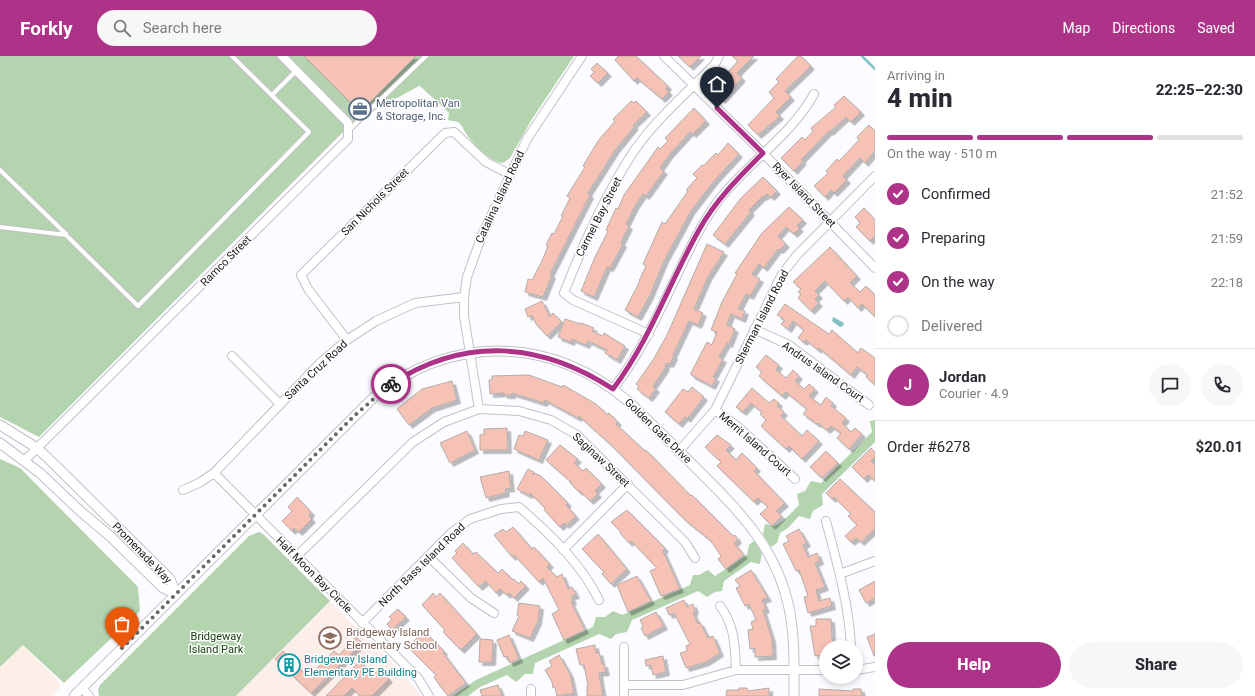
<!DOCTYPE html>
<meta charset="utf-8">
<style>
:root{--surface:#fff;--page:#f7f7f7;--text:#2b2b33;--muted:#7c7c81;--line:#e1e1e2;--accent:#ac3388}
body{margin:0;font-family:Roboto,sans-serif;background:var(--page);color:var(--text);height:100vh;display:flex;flex-direction:column;font-size:15px;white-space:nowrap}
*{box-sizing:border-box;margin:0}
p{font-size:13px;color:var(--muted)}
.icon{flex:none;width:22px;height:22px;fill:none;stroke:currentColor;stroke-width:2;stroke-linecap:round;stroke-linejoin:round}
.map{position:relative;flex:1;overflow:hidden}
.details{display:flex;flex-direction:column;background:var(--surface);width:380px}
.details>*{flex:none}
.tools{position:absolute;left:819px;top:584px;display:grid;gap:8px}
.tools a{display:grid;place-items:center;width:44px;height:44px;border-radius:50%;background:var(--surface);box-shadow:0 2px 6px #0003;font-size:20px}
.pin{position:absolute;display:grid;place-items:center;width:34px;height:34px;color:#fff;margin:-41px -17px;border-radius:50% 50% 50% 0;rotate:-45deg;box-shadow:0 0 4px #0007}
.pin .icon{rotate:45deg}
.courier{position:absolute;display:grid;place-items:center;width:40px;height:40px;margin:-20px;border:3px solid #ac3388;border-radius:50%;background:#fff;color:#222;box-shadow:0 1px 5px #0007}
.overview em{font-style:normal;font-weight:800}
.overview div{display:flex;flex-direction:column-reverse}
.overview{display:flex;align-items:center;justify-content:space-between;height:68px;padding:0 12px}
h1{font-size:26px;font-weight:800;line-height:30px}
.bar{display:grid;grid-template-columns:repeat(4,1fr);gap:6px 4px;align-content:center;height:48px;padding:0 12px}
.bar i{height:5px;border-radius:3px;background:var(--line)}
.bar .selected{background:var(--accent)}
.bar p{grid-column:span 4}
.line{display:flex;align-items:center;gap:10px;padding:0 12px;border-top:1px solid var(--line)}
.line div{flex:1}
.round{display:grid;place-items:center;flex:none;width:42px;height:42px;border-radius:21px;background:var(--page)}
ol{padding:0 12px;list-style:none}
li{display:flex;align-items:center;gap:12px;height:44px}
li p{margin-inline-start:auto}
li .icon{padding:4px;border-radius:50%;background:var(--accent);color:#fff;stroke-width:4}
li:last-child{color:var(--muted)}
li i{width:22px;height:22px;border:2px solid var(--line);border-radius:50%}
.button{display:flex;gap:8px;margin-top:auto;padding:8px 12px}
.button a{flex:1;height:46px;border-radius:24px;background:var(--accent);color:#fff;font-size:16px;font-weight:800;line-height:46px;text-align:center}
.button a+a{background:var(--page);color:var(--text)}
header{display:flex;align-items:center;gap:24px;box-sizing:border-box;height:56px;padding:0 20px;background:var(--accent);color:#fff}
header strong{font-size:19px}
nav{display:flex;gap:22px;margin-inline-start:auto;font-size:14px}
.search{width:280px;height:36px;background:var(--page);display:flex;align-items:center;gap:10px;box-sizing:border-box;padding:0 14px;border-radius:22px;color:var(--muted);font-size:15px}
main{display:flex;flex:1;min-height:0}
.map>svg:first-child{display:block}
.industrial{fill:#fdefe7}
.education{fill:#feeeea}
.green{fill:#b3d4ae}
.water{fill:#83c1c5}
.lines{fill:none;stroke-linecap:round;stroke-linejoin:round}
.stream{stroke:#83c1c5;stroke-width:2.5}
.building{fill:#f7c2b6;stroke:#b3acaa;filter:url(#shadow)}
.service-casing{stroke:#c2c1c7;stroke-width:6}
.minor-casing{stroke:#c2c1c7;stroke-width:10}
.tertiary-casing{stroke:#c2c1c7;stroke-width:11}
.service{stroke:#fff;stroke-width:4}
.minor{stroke:#fff;stroke-width:8}
.tertiary{stroke:#fff;stroke-width:9}
.done{stroke:#68676a;stroke-width:4;stroke-dasharray:0 7.2}
.route{stroke:#ac3388;stroke-width:5}
.labels{text-anchor:middle;dominant-baseline:central;stroke-width:3;stroke-linejoin:round;paint-order:stroke}
.service-label{font-size:11px;fill:#4e5e75;stroke:#fff;text-anchor:start}
.street-label{font-size:11px;fill:#18181a;stroke:#fff}
.education-label{font-size:11px;fill:#785e54;stroke:#fff;text-anchor:start}
.park-label{font-size:11px;fill:#0d3b06;stroke:#fff}
.culture-label{font-size:11px;fill:#0d838f;stroke:#fff;text-anchor:start}
</style>
<header>
<strong>Forkly</strong>
<div class="search"><svg class="icon" aria-label="search" viewBox="0 0 24 24"><circle cx="10" cy="10" r="6"/><path d="M15 15l6 6"/></svg>Search here</div>
<nav><a>Map</a><a>Directions</a><a>Saved</a></nav>
</header>
<main>
<div class="map">
<svg width="875" height="640" viewBox="0 0 875 640">
<defs>
<filter id="shadow"><feDropShadow dx="3.5" dy="3.5" stdDeviation="0" flood-color="#0004"/></filter>
</defs>
<rect width="100%" height="100%" fill="#fcfbff"/>
<path class="industrial" d="M23 589 61 628 59 630 60 632 52 640H3L0 638V611Z"/>
<path class="education" d="M330 545 405 620 421 640H236Z"/>
<path class="green" d="M0 0H574L532 63 510 102 503 107C490 106 475 90 467 79 464 75 463 70 458 66L448 64 449 57 420 30 428 22 421 29 354 65 39 381 0 361Z
M875 364V386L822 438 823 449 813 455 810 463 799 460 788 472 780 477 777 487 771 491 763 478 765 468 775 470 783 465 799 449 797 438 805 435 811 425 821 427 872 376 870 365Z
M0 403 20 412 138 531 140 555 64 627 23 589 0 611Z
M259 476 263 478 330 545 236 640H99L98 634 100 629 249 480Z
M755 484 762 496 760 508 751 506 724 525 722 535 715 536 707 541 698 535 632 564 627 576 616 578 611 583 599 578 535 607 533 618H525L516 626 507 619 480 631 468 640H453L476 624 593 571 596 561H605L613 555 622 559 690 529 693 519H699L708 514 715 520 747 499 749 489Z"/>
<path class="water" d="M833 261 844 267 843 270 840 271 832 265Z"/>
<g class="lines">
<path class="stream" d="M862 0 875 13"/>
</g>
<path class="building" d="M304 0H416L360 56Z
M618 0H636L668 30 666 33 669 36 662 43 637 22 634 25 615 4Z
M678 0H701L690 11Z
M732 0H754L737 17 742 22 722 44 714 36 718 33 715 30 738 5Z
M798 0H801L811 10 785 35 791 41 776 56 780 60 758 79 748 69 774 42 769 36 779 26 776 23Z
M597 7 608 17 598 27 590 20 594 16 591 13Z
M844 40 861 56 851 66 846 61 830 76 829 75 801 104 803 105 794 115 781 102 802 81 805 84 813 75 811 72 836 51 834 49Z
M631 45 634 47 636 45 647 56 633 69 635 70 616 93 588 137 590 139 550 218 552 219 543 241 525 236 528 223 532 224 542 205 548 190 546 189 552 177 554 178 563 160H561L570 142 567 140 585 111 583 110 598 85 615 65 613 63Z
M694 52 706 65 693 78 690 76 669 99 660 112 664 115 646 140 643 138 635 150 626 168 629 170 621 186 623 188 610 212 607 211 594 241 581 235 595 201 608 175 606 174 616 152 618 153 624 139 658 91 660 93 668 85 665 82Z
M869 69 875 75V95L865 107 860 102 843 120 847 124 834 137 831 134 825 141 814 130 828 117 826 115 837 103 839 105 859 84 857 81Z
M728 87 739 98 714 125 691 155 664 205 650 239 638 261 625 254 640 225H639L646 210 643 208 662 166 665 168 688 135 686 134 697 122 693 118 702 109 703 110 716 97 718 99Z
M763 121 777 135 771 141 767 138 764 141 763 140 749 154 751 156 725 188 713 179 741 142Z
M789 151 803 164 797 170 800 172 794 178 786 171 778 180 786 188 780 194 778 193 764 212 759 208 752 218 760 223 750 240 746 238 738 253 745 255 742 263 731 258 727 269 735 273 729 288 727 287 719 301 723 303 713 321 716 322 712 330 691 319V317L707 286 712 289 717 276 711 274 722 246 737 218 735 217 762 177Z
M864 152 875 164V180L870 185 856 171 860 167 855 161Z
M707 188 724 196 708 221 694 253 703 257 698 269 689 265 673 299 674 300 670 308 667 307 665 310 666 311 653 330 656 333 649 342 637 333 639 330 636 328 653 304 667 279Z
M830 191 857 220 850 227 860 236 866 230 875 239V261L862 248 858 252 848 241 844 245 825 225 815 235 819 239 815 243 819 247 811 255 798 242 801 238 798 236 801 233 793 226Z
M542 245 550 261 553 257 562 266 547 280 536 268 532 259 528 261 525 253Z
M785 248 829 278 832 274 858 297 861 292 875 302V329L866 321 868 319 857 311 851 319 819 292 818 294 806 284 804 286 798 282 804 274 793 265 788 273 781 268 785 264 777 259Z
M565 263 581 268V267L594 272 592 275 603 280 604 277 625 290 617 304 605 297 607 294 588 285 586 289 572 283 571 286 558 281Z
M766 299 779 309 776 314 786 322 793 314 799 320 795 325 804 333 809 328 815 333 809 340 821 349 826 341 833 347 831 350 846 362 842 367 851 376 855 372 862 378 849 393 837 382 841 377 831 370 827 374 818 367 817 368 803 358 807 353 786 336 782 340 759 320 762 316 756 311Z
M529 319 562 331 563 329 596 348 608 359 609 357 618 366 616 368 645 395 646 394 691 440 692 439 733 480 735 479 738 484 734 487 744 499 726 513 718 503 721 500 710 484 685 464 611 389 579 360 578 362 545 344 544 347 512 337V339H504V337L490 338 489 324H492V320Z
M452 325 457 344 432 352 409 369 397 353 422 333Z
M692 331 704 341 687 363 685 361 679 368 665 356 683 333 688 336Z
M752 332 769 347 774 343 779 347 777 350 784 356 781 360 802 380 807 374 819 385 802 403 789 390 786 393 761 370 766 364 760 358 762 356 751 347 743 356 736 351Z
M507 372 508 394H480V379L484 378V373Z
M467 375 475 394 450 407 440 387Z
M525 375 548 384 539 404 514 393 519 379 523 380Z
M717 379 731 389 726 394 736 404 742 397 757 412 754 415 785 447 776 455 782 460 772 470 760 458 768 451 758 442 754 446 717 410 721 406 705 391Z
M560 389 578 403 574 407 583 415 586 412 602 428 595 435 598 438 590 445 580 435 579 436 570 427 571 426 546 404Z
M871 392 875 396V401L871 405 875 409V425L868 419 864 423 852 411Z
M826 395 838 407 822 422 810 411Z
M528 413 534 416 533 419 534 417 541 420 568 447 566 449 576 460 566 469 564 467 560 471 544 454 545 452 530 437 529 439 517 433Z
M509 415 511 432 505 433 506 437 486 442 480 421Z
M840 423 875 456V473L861 486 856 482 851 486 845 480 857 469 848 460 851 458 834 441 832 443 826 437Z
M297 441 311 456 309 460 312 463 299 476 294 472 292 475 282 465 292 455 288 451Z
M627 454 665 492 663 495 680 533 661 540 650 515 657 512 631 485 629 487 620 477 621 476 611 466Z
M513 471 532 493 534 491 550 508 547 511 557 521 562 518 568 533 572 531 576 539 571 540 573 545 571 546 585 574 564 584 552 558 559 554 543 522 539 526 514 499 512 501 494 479 503 473 506 476Z
M799 473 807 487 803 489 808 501 817 497 820 505 815 507 825 531 816 534 819 545 830 542 832 550 808 557 804 541 808 540 799 514 796 515 783 488 789 485 786 480Z
M598 478 627 513 611 528 602 518 604 516 582 493Z
M463 487 473 498 476 496 498 517 502 513 513 524 514 523 519 528 521 525 526 530 514 542 509 537 507 539 500 533 496 537 486 525 479 531 452 502 457 497 455 495Z
M751 514 768 542 762 544 766 553 763 554 772 583 773 600 755 601V592L750 593 748 574 753 573 751 566 756 564 749 548 745 550 736 532 740 530 735 524Z
M637 520 651 545 628 556 617 529Z
M875 525V542L866 547 859 534Z
M433 537 436 541 440 537 477 578 461 594 443 576 445 574 422 549Z
M684 544 687 551 693 548 695 554 693 557 698 568 700 566 708 582 713 580 720 597 706 606 686 612 680 597 687 595 686 590 690 588 674 557 669 559 666 552Z
M519 547 540 550 538 565 530 582 512 575 519 560 517 559Z
M398 553 406 561 392 574 387 568 392 563 389 561Z
M656 556 664 570 645 580 641 572 643 570 640 564Z
M816 563H831L832 582 834 591H826V599L815 600 810 570H816Z
M424 575 444 595 443 597 466 627 448 640 440 630 434 621 436 619 408 591Z
M875 578V600H874L867 581Z
M509 579 519 603 510 607 507 600 504 601 497 584Z
M356 581 362 587 311 637 275 603 283 595 308 621 334 595 339 599Z
M480 583 493 584 492 606H479Z
M595 589 596 597 599 596 602 608H604L606 616 599 617 603 640H587V630H588L584 609H580L576 593Z
M559 599 570 618 574 637 557 640 555 631 553 632 552 626 545 614 552 610 549 605Z
M663 600 666 616 653 619 651 609 646 610 645 604Z
M360 605 374 619 379 613 389 623 372 640H360L352 632 344 640H326Z
M498 629 502 640H482L480 634Z
M739 632H747L748 635 769 632V640H726L727 634H739Z
M819 633 853 635V633H861L862 640H819Z"/>
<g class="lines">
<g class="service-casing">
<path id="service" d="M272 39 296 15
M349 74 426 0
M0 114 66 178
M0 171 66 179 138 250 309 76 232 0"/>
</g>
<g class="minor-casing">
<path id="minor" d="M664 0 763 97 875 212
M754 273 789 289 869 349
M649 278 573 244 564 237C583 188 605 139 634 95 656 63 688 36 715 8L719 0
M347 284 308 233 301 219 445 77 454 76 486 106 509 118
M232 300 280 348
M613 333C640 298 658 259 677 219 689 194 701 168 718 145 747 107 791 80 814 38
M479 353 464 260V241L467 221 482 179 527 83 582 0
M715 354 737 370 795 423
M679 395 715 354 782 218 798 198 875 120
M25 404 348 83V67L282 0
M214 417 418 622 429 640
M183 434 199 427 214 417 320 307 347 284 376 265 415 247 464 241
M826 465C837 507 849 548 851 591
M563 494 628 428
M296 501 413 386 444 366 479 353 519 355 551 364 577 379 685 486 695 502
M429 501 471 542 494 557
M840 518 875 505
M720 550C735 569 735 591 736 614
M362 567 451 477 470 463 501 453 519 451C550 478 581 507 599 544
M856 614 875 611
M624 629H683L736 614H826
M82 632 89 640
M531 633V640
M624 640V591"/>
</g>
<g class="tertiary-casing">
<path id="tertiary" d="M0 369 37 392 53 407 170 523 176 538
M0 387 40 417 79 454 111 481 163 532 176 538
M74 640 374 341C454 277 552 281 629 346 653 369 676 392 699 415 740 456 777 493 789 552 795 581 794 611 794 640"/>
</g>
<use href="#service" class="service"/>
<use href="#minor" class="minor"/>
<use href="#tertiary" class="tertiary"/>
</g>
<g class="lines">
<path class="done" d="M122 592 354 360 391 328"/>
<path class="route" d="M391 328C465 280 541 286 613 333 650 284 669 227 699 174 715 145 739 121 763 97L717 52"/>
</g>
<defs>
<g id="office-ring" transform="scale(1.15)"><circle r="9.5" fill="#fff" stroke="#5c6f8a" stroke-width="1.5"/><path d="M-6-3h4V-5.5h4V-3h4V5H-6ZM-1-4.5V-3h2v-1.5ZM-6 0V1H6V0Z" fill="#5c6f8a"/></g>
<g id="school-ring" transform="scale(1.15)"><circle r="9.5" fill="#fff" stroke="#8d6e63" stroke-width="1.5"/><path d="M0-5L7-2L0 1L-7-2ZM-4 1L0 2.5L4 1V4Q0 6-4 4Z" fill="#8d6e63"/></g>
<g id="building-ring" transform="scale(1.15)"><circle r="9.5" fill="#fff" stroke="#0f9aa8" stroke-width="1.5"/><path d="M-4-6H4V6H1V3H-1V6H-4ZM-2.5-4.3h1.7v1.8h-1.7ZM.8-4.3h1.7v1.8H.8ZM-2.5-1h1.7V.8h-1.7ZM.8-1h1.7V.8H.8Z" fill="#0f9aa8"/></g>
</defs>
<g fill-rule="evenodd">
<use href="#office-ring" x="360" y="53"/>
<use href="#school-ring" x="330" y="582"/>
<use href="#building-ring" x="289" y="609"/>
</g>
<g class="labels">
<g class="service-label">
<text x="376" y="47">Metropolitan Van<tspan x="376" dy="13">&amp; Storage, Inc.</tspan></text>
</g>
<g class="street-label">
<text transform="translate(804 139) rotate(46)">Ryer Island Street</text>
<text transform="translate(500 141) rotate(-65)">Catalina Island Road</text>
<text transform="translate(375 146) rotate(-45)">San Nichols Street</text>
<text transform="translate(599 161) rotate(-63)">Carmel Bay Street</text>
<text transform="translate(226 205) rotate(-45)">Ramco Street</text>
<text transform="translate(762 261) rotate(-63)">Sherman Island Road</text>
<text transform="translate(316 314) rotate(-43)">Santa Cruz Road</text>
<text transform="translate(823 316) rotate(35)">Andrus Island Court</text>
<text transform="translate(658 375) rotate(44)">Golden Gate Drive</text>
<text transform="translate(755 388) rotate(41)">Merrit Island Court</text>
<text transform="translate(601 404) rotate(43)">Saginaw Street</text>
<text transform="translate(142 497) rotate(46)">Promenade Way</text>
<text transform="translate(422 509) rotate(-44)">North Bass Island Road</text>
<text transform="translate(314 519) rotate(45)">Half Moon Bay Circle</text>
</g>
<g class="education-label">
<text x="346" y="576">Bridgeway Island<tspan x="346" dy="13">Elementary School</tspan></text>
</g>
<g class="park-label">
<text x="216" y="580">Bridgeway<tspan x="216" dy="13">Island Park</tspan></text>
</g>
<g class="culture-label">
<text x="304" y="603">Bridgeway Island<tspan x="304" dy="13">Elementary PE Building</tspan></text>
</g>
</g>
</svg>
<div class="tools">
<a><svg class="icon" aria-label="layers" viewBox="0 0 24 24"><path d="M12 4l9 5-9 5-9-5zM3 14l9 5 9-5"/></svg></a>
</div>
<div class="pin" style="left:122px;top:592px;background:#ea580c"><svg class="icon" aria-label="bag" viewBox="0 0 24 24"><path d="M5 8h14l-1 12H6zM9 8a3 3 0 0 1 6 0"/></svg></div>
<div class="pin" style="left:717px;top:52px;background:#1f2937"><svg class="icon" aria-label="home" viewBox="0 0 24 24"><path d="M3 11l9-7 9 7M6 9v11h12V9"/></svg></div>
<div class="courier" style="left:391px;top:328px"><svg class="icon" aria-label="bike" viewBox="0 0 24 24"><circle cx="6" cy="16" r="4"/><circle cx="18" cy="16" r="4"/><path d="M6 16l4-8h5l3 8M10 8l3 8H6M13 5h3"/></svg></div>
</div>
<section class="details">
<div class="overview"><div><h1>4 min</h1><p>Arriving in</p></div><em>22:25–22:30</em></div>
<div class="bar"><i class="selected"></i><i class="selected"></i><i class="selected"></i><i></i><p>On the way · 510 m</p></div>
<ol>
<li><svg class="icon" aria-label="check" viewBox="0 0 24 24"><path d="M5 12l5 5 9-10"/></svg>Confirmed<p>21:52</p></li>
<li><svg class="icon" aria-label="check" viewBox="0 0 24 24"><path d="M5 12l5 5 9-10"/></svg>Preparing<p>21:59</p></li>
<li><svg class="icon" aria-label="check" viewBox="0 0 24 24"><path d="M5 12l5 5 9-10"/></svg>On the way<p>22:18</p></li>
<li><i></i>Delivered</li>
</ol>
<div class="line" style="height:72px"><b class="round" style="background:var(--accent);color:#fff">J</b><div><b>Jordan</b><p>Courier · 4.9</p></div><a class="round"><svg class="icon" aria-label="chat" viewBox="0 0 24 24"><path d="M4 5h16v11H9l-5 4z"/></svg></a><a class="round"><svg class="icon" aria-label="phone" viewBox="0 0 24 24"><path d="M5 4h4l2 5-3 2q2 4 5 5l2-3 5 2v4C11 20 4 13 5 4z"/></svg></a></div>
<div class="line" style="height:52px"><div>Order #6278</div><b>$20.01</b></div>
<div class="button"><a>Help</a><a>Share</a></div>
</section>
</main>
